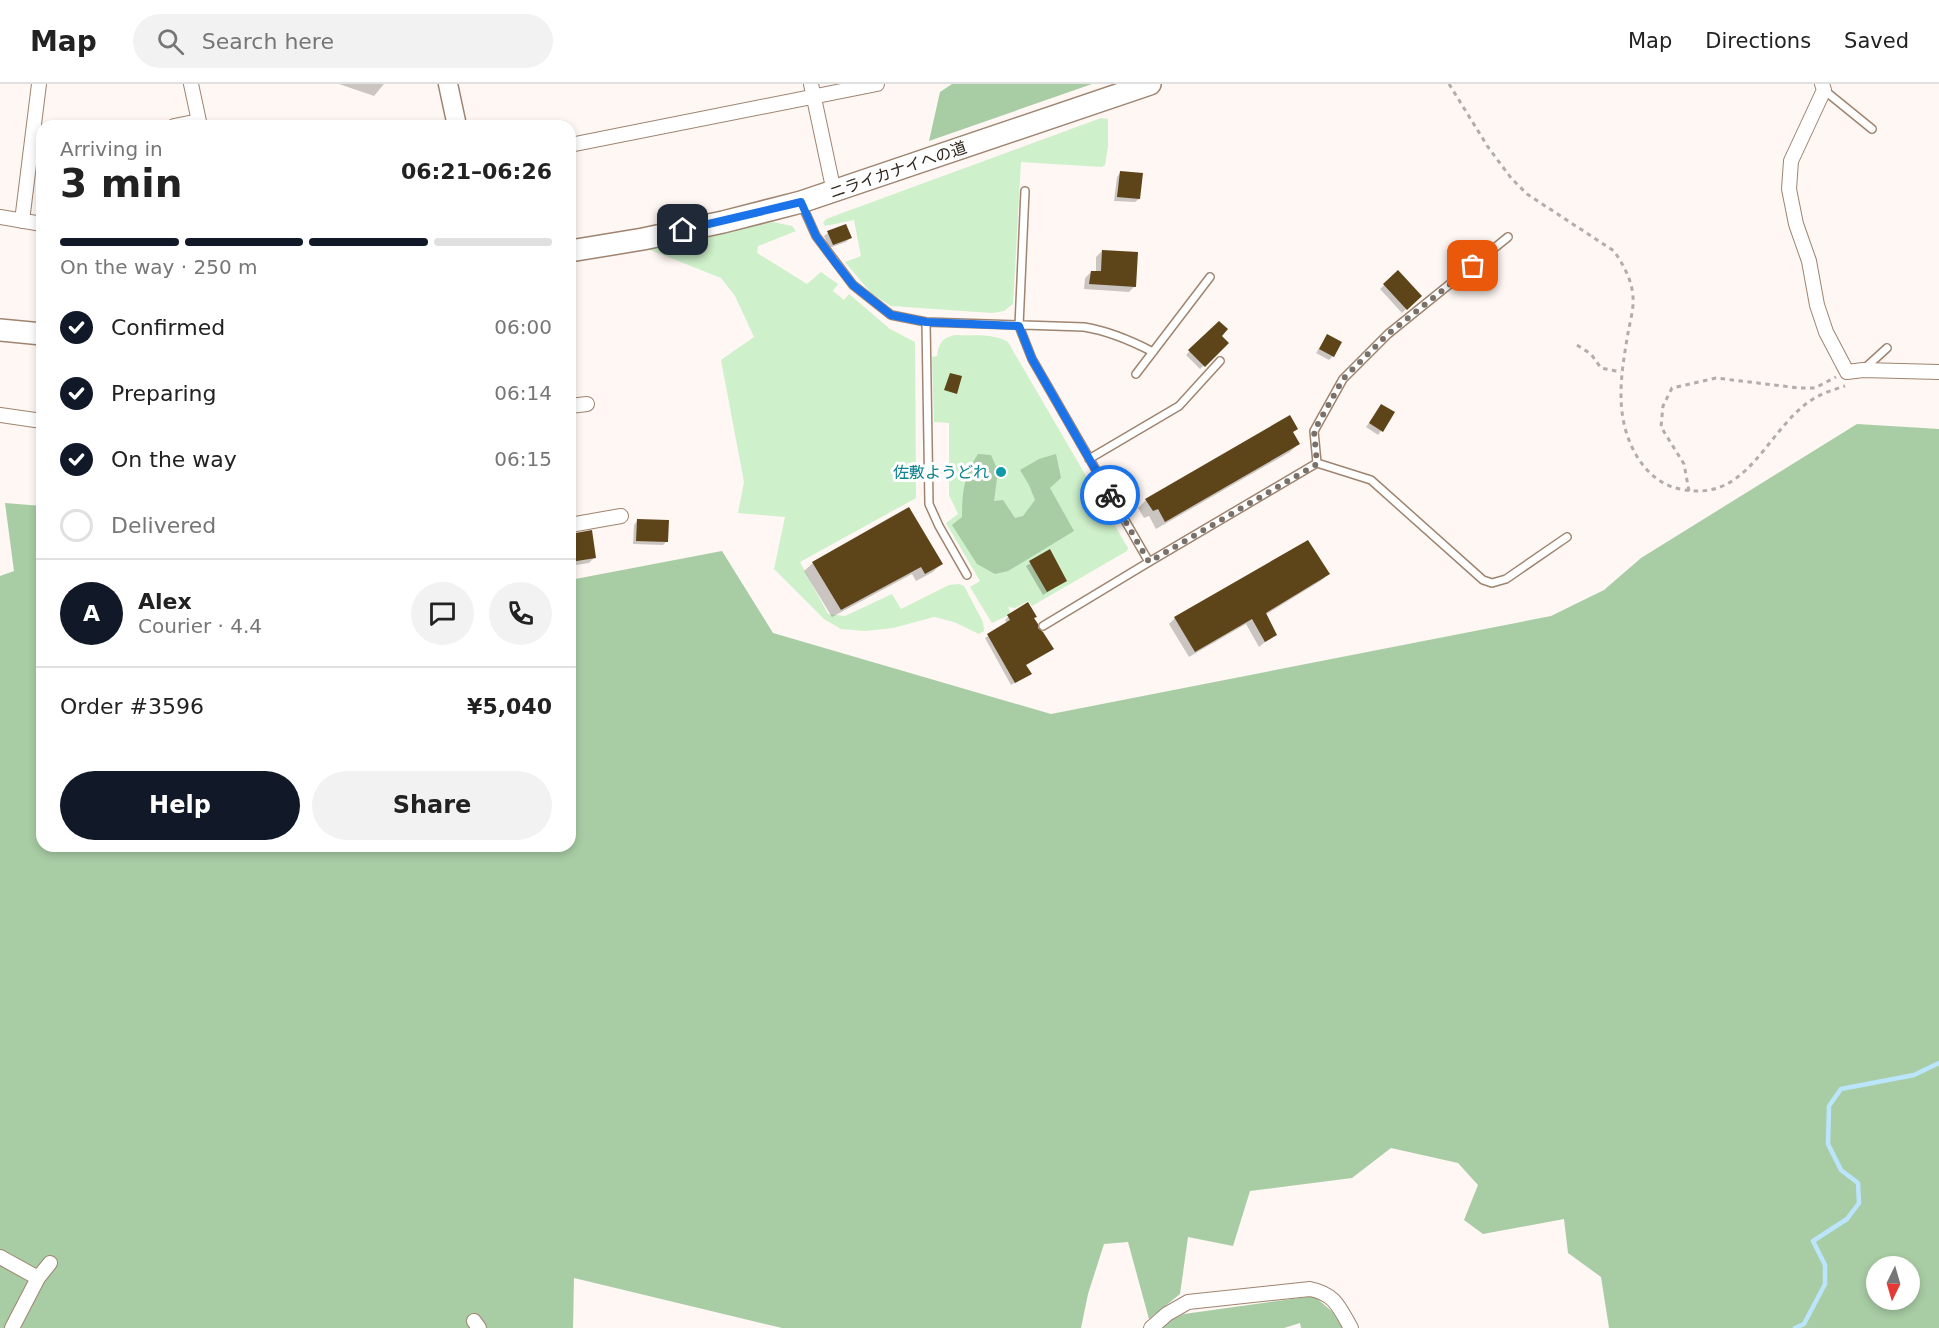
<!DOCTYPE html>
<meta charset="utf-8">
<style>
:root{--surface:#fff;--page:#f2f2f2;--text:#222;--muted:#767676;--line:#e0e0e0;--accent:#111827}
body{margin:0;font-family:"DejaVu Sans","Noto Sans JP",sans-serif;background:var(--page);color:var(--text);height:100vh;display:flex;flex-direction:column;font-size:22px;white-space:nowrap}
*{box-sizing:border-box;margin:0}
p{font-size:20px;color:var(--muted)}
.icon{flex:none;width:33px;height:33px;fill:none;stroke:currentColor;stroke-width:2;stroke-linecap:round;stroke-linejoin:round}
.map{position:relative;flex:1;overflow:hidden}
.drawer{position:absolute;left:36px;top:36px;width:540px;height:732px;display:flex;flex-direction:column;background:var(--surface);border-radius:18px;box-shadow:0 3px 9px #0003}
.drawer>*{flex:none}
.needle{width:39px;rotate:185deg}
.buttons{position:absolute;left:1866px;top:1172px;display:grid;gap:12px}
.buttons a{display:grid;place-items:center;width:54px;height:54px;border-radius:50%;background:var(--surface);box-shadow:0 3px 9px #0003;font-size:30px}
.pin{position:absolute;display:grid;place-items:center;width:51px;height:51px;color:#fff;margin:-26px;border-radius:12px;box-shadow:0 3px 9px #0006}
.courier{position:absolute;display:grid;place-items:center;width:60px;height:60px;margin:-30px;border:4px solid #1a73e8;border-radius:50%;background:#fff;color:#222;box-shadow:0 2px 8px #0007}
.overview em{font-style:normal;font-weight:600}
.overview div{display:flex;flex-direction:column-reverse}
.overview{display:flex;align-items:center;justify-content:space-between;height:102px;padding:0 24px}
h1{font-size:39px;font-weight:600;line-height:45px}
.bar{display:grid;grid-template-columns:repeat(4,1fr);gap:9px 6px;align-content:center;height:72px;padding:0 24px}
.bar i{height:8px;border-radius:4px;background:var(--line)}
.bar .on{background:var(--accent)}
.bar p{grid-column:span 4}
.line{display:flex;align-items:center;gap:15px;padding:0 24px;border-top:2px solid var(--line)}
.line div{flex:1}
.round{display:grid;place-items:center;flex:none;width:63px;height:63px;border-radius:32px;background:var(--page)}
ol{padding:0 24px;list-style:none}
li{display:flex;align-items:center;gap:18px;height:66px}
li p{margin-inline-start:auto}
li .icon{padding:6px;border-radius:50%;background:var(--accent);color:#fff;stroke-width:4}
li:last-child{color:var(--muted)}
li i{width:33px;height:33px;border:3px solid var(--line);border-radius:50%}
.primary-button{display:flex;gap:12px;margin-top:auto;padding:12px 24px}
.primary-button a{flex:1;height:69px;border-radius:36px;background:var(--accent);color:#fff;font-size:24px;font-weight:600;line-height:69px;text-align:center}
.primary-button a+a{background:var(--page);color:var(--text)}
header{display:flex;align-items:center;gap:36px;box-sizing:border-box;height:84px;padding:0 30px;background:var(--surface);border-bottom:2px solid var(--line)}
header strong{font-size:28px}
nav{display:flex;gap:33px;margin-inline-start:auto;font-size:21px}
.search{width:420px;height:54px;background:var(--page);display:flex;align-items:center;gap:15px;box-sizing:border-box;padding:0 21px;border-radius:33px;color:var(--muted);font-size:22px}
.map>svg:first-child{display:block}
.green{fill:#cef0ca}
.forest{fill:#a8cca4;fill-rule:evenodd}
.shadow{fill:#0003}
.lines{fill:none;stroke-linecap:round;stroke-linejoin:round}
.stream{stroke:#bbe5fd;stroke-width:4.5}
.building{fill:#5e4419}
.lane-casing{stroke:#9f8470;stroke-width:10}
.street-casing{stroke:#9f8470;stroke-width:16}
.secondary-casing{stroke:#9f8470;stroke-width:21}
.primary-casing{stroke:#9f8470;stroke-width:24}
.path{stroke:#b5aca7;stroke-width:3;stroke-dasharray:4.5 4.5;stroke-linecap:butt}
.lane{stroke:#fff;stroke-width:7}
.street{stroke:#fff;stroke-width:14}
.secondary{stroke:#fff;stroke-width:18}
.primary{stroke:#fff;stroke-width:21}
.done{stroke:#797069;stroke-width:6;stroke-dasharray:0 10.8}
.route{stroke:#1a73e8;stroke-width:8}
.culture-dot{fill:#0f9aa8;stroke:#fff;stroke-width:2}
.labels{text-anchor:middle;dominant-baseline:central;stroke-width:6;stroke-linejoin:round;paint-order:stroke}
.street-label{font-size:16px;fill:#32271e;stroke:#fff}
.culture-label{font-size:16px;fill:#0d838f;stroke:#fff;text-anchor:end}
</style>
<header>
<strong>Map</strong>
<div class="search"><svg class="icon" aria-label="search" viewBox="0 0 24 24"><circle cx="10" cy="10" r="6"/><path d="M15 15l6 6"/></svg>Search here</div>
<nav><a>Map</a><a>Directions</a><a>Saved</a></nav>
</header>
<div class="map">
<svg width="1939" height="1244" viewBox="0 0 1939 1244">
<rect width="100%" height="100%" fill="#fef7f3"/>
<path class="green" d="M1101 34 1108 35V63L1105 81 1102 83 1021 78 1013 220 1004 227 992 229 891 222 871 209 845 178 861 172 854 136 825 142 823 139 826 135Z
M773 138 792 142 796 147 758 162 757 169 807 200 821 188 838 200 833 207 844 216 849 210 890 245 915 258 916 414 800 478 828 530 845 532 892 510 901 525 949 501 959 500 964 502 983 538 984 547 979 550 954 538 934 533 893 544 865 547 841 545 824 535 774 485 785 433 738 429 744 398 721 276 754 253 735 212 721 194 648 165Z
M955 251C971 252 994 249 1008 258L1128 464 1127 467 1032 522 1028 517 1015 524 1008 523 1011 530 992 539 970 503 980 497 946 439 958 430 949 411V339L934 338 932 273 937 272C939 259 942 254 955 251Z"/>
<path class="forest" d="M952 0H1092L929 57 940 8Z
M1857 340 1939 345V1244H1609L1601 1193 1568 1169 1564 1135 1483 1150 1464 1136 1478 1101 1458 1079 1391 1064 1352 1094 1250 1107 1233 1162 1188 1153 1180 1210 1149 1235 1128 1158 1104 1160 1088 1210 1081 1244H782L574 1194 573 1244H0V492L14 487 5 419 42 422V762H570V496L722 467 773 549 1051 630 1551 532 1604 506 1641 474ZM1876 1182H1910V1215H1876Z
M978 370 991 371 998 387 994 417 1003 416 1015 434 1023 432 1035 416 1029 401 1020 386 1039 375 1056 370 1061 394 1050 404 1074 447 1008 487 995 490 977 480 952 441 962 433C962 409 964 390 978 370Z
M1314 1212 1334 1229 1342 1244H1301L1300 1239 1284 1244H1161L1169 1237 1184 1230Z"/>
<path class="shadow" d="M339 0H384L374 12Z
M1120 89 1139 115 1135 118 1114 117 1117 93Z
M828 149 850 154 846 158 829 164 824 152Z
M1102 167 1135 202 1129 208 1084 205 1085 194 1091 188H1096V173Z
M1398 188 1420 212 1402 229 1380 205Z
M1212 244 1227 259 1200 285 1186 271Z
M1327 252 1333 272 1329 276 1316 269Z
M1381 322V347L1378 351 1366 343Z
M1292 349 1298 360 1290 368 1156 445 1149 432 1144 434 1138 424 1146 416Z
M908 426 941 480 933 488 916 497 912 490 832 533 804 487 813 479Z
M637 437 667 457 663 461 633 460 634 441Z
M570 450 594 474 589 479 570 482Z
M1050 467 1065 497 1043 511 1026 482Z
M1328 490 1322 496 1265 531 1275 550 1259 563 1246 540 1189 573 1169 540 1175 534Z
M1008 533 1033 534 1036 545 1052 565 1025 581 1030 590 1011 601 985 554 1007 540 1005 536Z"/>
<g class="lines">
<path class="stream" d="M1795 1244 1804 1240 1825 1200V1181L1813 1157 1847 1135 1859 1119 1858 1099 1841 1086 1828 1060 1829 1022 1841 1005 1914 991 1939 979"/>
</g>
<path class="building" d="M1120 87 1143 89 1140 115 1117 113Z
M846 140 852 154 833 161 827 147Z
M1102 166 1138 168 1136 203 1089 200 1091 187H1101Z
M1398 186 1422 212 1407 226 1383 200Z
M1219 237 1228 245 1222 252 1229 259 1205 283 1188 266Z
M1327 250 1342 258 1334 273 1319 265Z
M950 289 962 292 957 310 944 306Z
M1381 320 1395 328 1383 348 1369 339Z
M1290 331 1298 345 1293 348 1300 360 1165 438 1158 425 1153 427 1145 415Z
M909 423 943 480 925 490 921 483 841 526 812 478Z
M637 435 669 436 668 458 636 457Z
M592 446 596 474 570 478V450Z
M1308 456 1330 490 1266 529 1277 551 1265 558 1252 535 1195 568 1174 533Z
M1050 465 1067 497 1047 508 1029 477Z
M1028 518 1037 533 1034 534 1038 540V544L1043 548 1054 565 1026 581 1032 590 1015 599 987 550 1010 536 1007 531Z"/>
<g class="lines">
<g class="lane-casing">
<path id="lane" d="M1824 6 1872 45
M1025 107 1019 242 1032 275 1149 478
M802 121 816 152 853 201 891 231 926 238 1084 243C1109 247 1130 256 1153 268
M926 238 929 420 939 442 967 491
M1865 284 1887 264
M1136 290 1210 193
M1089 375 1179 322 1220 277
M1317 379 1314 347 1343 295 1388 250 1508 153
M1043 542 1149 478 1317 379 1371 396 1483 496 1492 499 1506 495 1567 453"/>
</g>
<g class="street-casing">
<path id="street" d="M191 0 200 42
M811 0 834 108
M1822 0 1824 6 1791 77 1789 105 1796 140 1809 177 1817 221 1826 248 1847 288 1863 286 1939 288
M174 42 199 37
M570 61 877 0
M0 133 42 140
M22 137 39 0
M570 322 587 320
M0 331 42 337
M570 441 621 432
M0 1173 38 1194 12 1244
M38 1194 50 1179
M474 1237 479 1244
M1151 1244 1167 1230 1188 1218 1310 1205C1335 1210 1339 1223 1351 1244"/>
</g>
<g class="secondary-casing">
<path id="secondary" d="M448 0 457 42"/>
</g>
<g class="primary-casing">
<path id="primary" d="M570 167 643 155 723 138 801 118 1150 0
M0 246 42 250"/>
</g>
<path class="path" d="M1449 0 1488 63 1511 94 1527 110 1614 167C1623 180 1632 196 1633 213 1634 224 1630 238 1628 249 1621 290 1614 331 1635 369 1645 387 1660 401 1680 405 1743 419 1762 358 1801 324 1814 312 1829 307 1845 302
M1577 261 1591 270 1601 284 1621 288
M1689 407 1684 380 1661 343 1663 322 1672 304 1716 294 1799 304H1815L1836 293"/>
<use href="#lane" class="lane"/>
<use href="#street" class="street"/>
<use href="#secondary" class="secondary"/>
<use href="#primary" class="primary"/>
</g>
<g class="lines">
<path class="done" d="M1110 411 1149 478 1317 380 1314 347 1343 295 1388 250 1473 182"/>
<path class="route" d="M683 146 801 118 816 152 835 178 853 201 891 231 926 238 1019 242 1032 275 1110 411"/>
</g>
<circle class="culture-dot" cx="1001" cy="388" r="6"/>
<g class="labels">
<g class="street-label">
<text transform="translate(898 86) rotate(-19)">ニライカナイへの道</text>
</g>
<g class="culture-label">
<text x="989" y="388">佐敷ようどれ</text>
</g>
</g>
</svg>
<div class="buttons">
<a><svg class="needle" viewBox="-14 -14 28 28"><path d="M0-13l5 13h-10z" fill="#e53935"/><path d="M0 13l5-13h-10z" fill="#767676"/></svg></a>
</div>
<div class="pin" style="left:1473px;top:182px;background:#ea580c"><svg class="icon" aria-label="bag" viewBox="0 0 24 24"><path d="M5 8h14l-1 12H6zM9 8a3 3 0 0 1 6 0"/></svg></div>
<div class="pin" style="left:683px;top:146px;background:#1f2937"><svg class="icon" aria-label="home" viewBox="0 0 24 24"><path d="M3 11l9-7 9 7M6 9v11h12V9"/></svg></div>
<div class="courier" style="left:1110px;top:411px"><svg class="icon" aria-label="bike" viewBox="0 0 24 24"><circle cx="6" cy="16" r="4"/><circle cx="18" cy="16" r="4"/><path d="M6 16l4-8h5l3 8M10 8l3 8H6M13 5h3"/></svg></div>
<section class="drawer">
<div class="overview"><div><h1>3 min</h1><p>Arriving in</p></div><em>06:21–06:26</em></div>
<div class="bar"><i class="on"></i><i class="on"></i><i class="on"></i><i></i><p>On the way · 250 m</p></div>
<ol>
<li><svg class="icon" aria-label="check" viewBox="0 0 24 24"><path d="M5 12l5 5 9-10"/></svg>Confirmed<p>06:00</p></li>
<li><svg class="icon" aria-label="check" viewBox="0 0 24 24"><path d="M5 12l5 5 9-10"/></svg>Preparing<p>06:14</p></li>
<li><svg class="icon" aria-label="check" viewBox="0 0 24 24"><path d="M5 12l5 5 9-10"/></svg>On the way<p>06:15</p></li>
<li><i></i>Delivered</li>
</ol>
<div class="line" style="height:108px"><b class="round" style="background:var(--accent);color:#fff">A</b><div><b>Alex</b><p>Courier · 4.4</p></div><a class="round"><svg class="icon" aria-label="chat" viewBox="0 0 24 24"><path d="M4 5h16v11H9l-5 4z"/></svg></a><a class="round"><svg class="icon" aria-label="phone" viewBox="0 0 24 24"><path d="M5 4h4l2 5-3 2q2 4 5 5l2-3 5 2v4C11 20 4 13 5 4z"/></svg></a></div>
<div class="line" style="height:78px"><div>Order #3596</div><b>¥5,040</b></div>
<div class="primary-button"><a>Help</a><a>Share</a></div>
</section>
</div>
